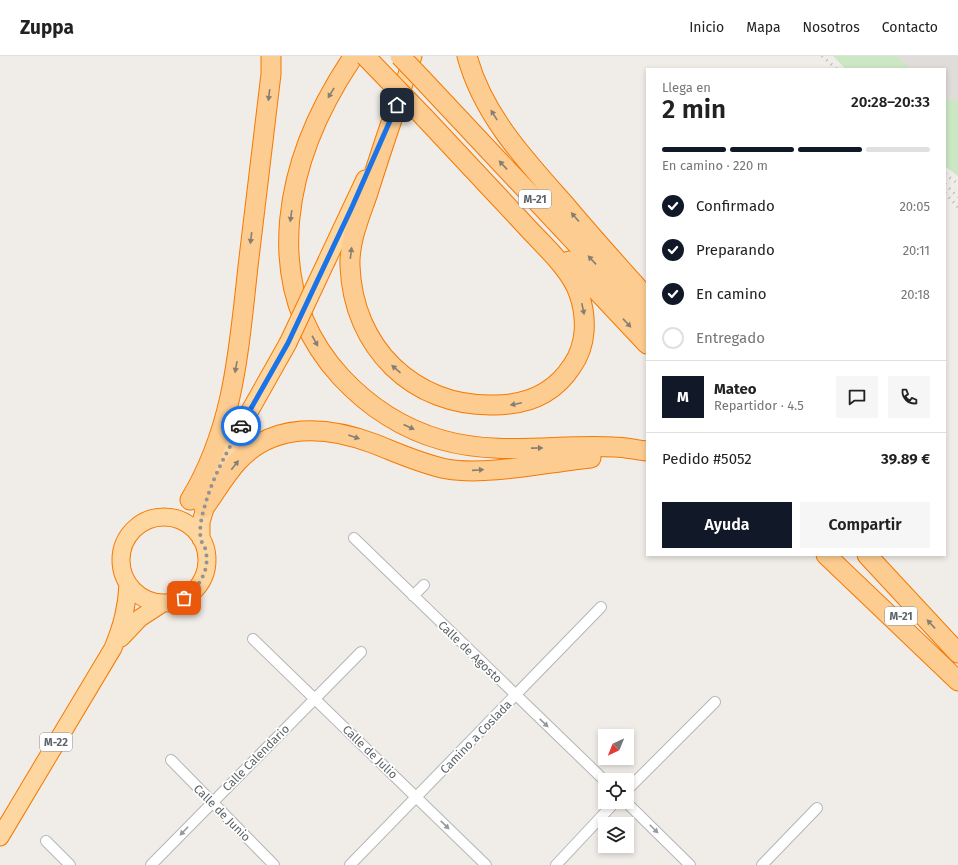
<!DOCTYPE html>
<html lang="es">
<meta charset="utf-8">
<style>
:root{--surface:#fff;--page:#f6f6f6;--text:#222;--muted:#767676;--line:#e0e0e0;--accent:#111827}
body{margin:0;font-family:"Fira Sans",sans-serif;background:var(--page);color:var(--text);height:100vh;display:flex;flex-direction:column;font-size:15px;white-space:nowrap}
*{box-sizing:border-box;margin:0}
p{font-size:13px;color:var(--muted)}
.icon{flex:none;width:22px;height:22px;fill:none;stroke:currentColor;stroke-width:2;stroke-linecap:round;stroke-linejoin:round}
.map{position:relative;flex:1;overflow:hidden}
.details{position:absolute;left:646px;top:12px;width:300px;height:488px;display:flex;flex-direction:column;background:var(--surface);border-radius:0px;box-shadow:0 2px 6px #0003}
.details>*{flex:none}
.needle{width:26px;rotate:223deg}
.tools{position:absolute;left:598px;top:673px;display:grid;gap:8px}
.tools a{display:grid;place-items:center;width:36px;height:36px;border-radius:0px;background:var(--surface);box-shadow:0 2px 6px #0003;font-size:20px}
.pin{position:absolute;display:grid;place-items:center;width:34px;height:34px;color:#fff;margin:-17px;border-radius:8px;box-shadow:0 2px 6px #0006}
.courier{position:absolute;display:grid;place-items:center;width:40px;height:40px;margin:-20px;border:3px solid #1a73e8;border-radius:50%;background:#fff;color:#222;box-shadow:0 1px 5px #0007}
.overview em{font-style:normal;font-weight:600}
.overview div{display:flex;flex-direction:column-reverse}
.overview{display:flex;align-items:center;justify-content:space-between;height:68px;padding:0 16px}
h1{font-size:26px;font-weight:600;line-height:30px}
.bar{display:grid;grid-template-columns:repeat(4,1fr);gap:6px 4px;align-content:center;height:48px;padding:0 16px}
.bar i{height:5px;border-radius:3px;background:var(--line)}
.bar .selected{background:var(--accent)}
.bar p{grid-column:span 4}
.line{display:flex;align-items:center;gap:10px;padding:0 16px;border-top:1px solid var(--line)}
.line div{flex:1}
.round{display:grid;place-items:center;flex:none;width:42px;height:42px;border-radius:0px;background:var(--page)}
ol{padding:0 16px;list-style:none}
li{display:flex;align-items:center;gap:12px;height:44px}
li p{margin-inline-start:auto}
li .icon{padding:4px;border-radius:50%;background:var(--accent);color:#fff;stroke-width:4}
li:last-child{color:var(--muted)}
li i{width:22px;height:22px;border:2px solid var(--line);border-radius:50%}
.button{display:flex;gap:8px;margin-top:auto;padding:8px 16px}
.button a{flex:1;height:46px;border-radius:0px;background:var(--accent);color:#fff;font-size:16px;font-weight:600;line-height:46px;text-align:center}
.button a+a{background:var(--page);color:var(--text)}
header{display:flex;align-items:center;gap:24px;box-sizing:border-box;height:56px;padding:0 20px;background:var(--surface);border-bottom:1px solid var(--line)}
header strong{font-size:19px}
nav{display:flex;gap:22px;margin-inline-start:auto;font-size:14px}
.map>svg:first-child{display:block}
.industrial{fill:#dfdcd9}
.green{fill:#cbe7c4}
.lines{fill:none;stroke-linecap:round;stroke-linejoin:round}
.minor-casing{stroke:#b2b6b9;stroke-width:12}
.trunk-casing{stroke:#f67901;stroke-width:19}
.motorway-casing{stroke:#f67901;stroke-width:21}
.minor{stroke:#fff;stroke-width:10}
.trunk{stroke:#fed69f;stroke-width:17}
.motorway{stroke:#fccc91;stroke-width:19}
.rail{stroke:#b3b4b5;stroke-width:3;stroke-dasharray:1 5;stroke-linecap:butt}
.trunk-bridge-casing{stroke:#f67901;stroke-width:19;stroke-linecap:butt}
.motorway-bridge-casing{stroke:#f67901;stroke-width:21;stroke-linecap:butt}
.trunk-bridge{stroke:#fed69f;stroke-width:17}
.motorway-bridge{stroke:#fccc91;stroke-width:19}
.oneway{fill:#867e72}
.oneway2{fill:#969a9c}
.done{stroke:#919494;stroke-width:4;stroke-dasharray:0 7.2}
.route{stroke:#1a73e8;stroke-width:5}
.labels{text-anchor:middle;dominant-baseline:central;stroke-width:3.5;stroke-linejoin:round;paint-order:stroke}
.shield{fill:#fff;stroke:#8e9295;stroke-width:1}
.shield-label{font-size:11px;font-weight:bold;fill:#5e6467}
.street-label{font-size:12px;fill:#5e6467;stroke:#fff}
</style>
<header>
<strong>Zuppa</strong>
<nav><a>Inicio</a><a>Mapa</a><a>Nosotros</a><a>Contacto</a></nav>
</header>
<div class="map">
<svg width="958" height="809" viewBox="0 0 958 809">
<rect width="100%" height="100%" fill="#f0ece7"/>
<path class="industrial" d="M897 0H958V45L945 42V13H911Z"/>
<path class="green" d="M833 0H897L911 13H846Z
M945 42 958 45V120L945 110Z"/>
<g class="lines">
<g class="minor-casing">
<path id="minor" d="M354 482 605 725
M413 540 424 529
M253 583 486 809
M171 704 274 809
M627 734 715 646
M626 746 690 809
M46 785 70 809
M151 809 361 596
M350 809 601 551
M556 809 615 746
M762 809 817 752"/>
</g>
<g class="trunk-casing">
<path id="trunk" d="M397 49 413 0
M327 204 365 123
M121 504a43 43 0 1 1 86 0a43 43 0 1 1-86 0Z
M201 483V466L216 415 288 287
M121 582 140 562 163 547
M0 781 113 592C122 570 127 552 128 528"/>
</g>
<g class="motorway-casing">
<path id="motorway" d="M467 0C483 60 527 106 567 151 593 182 620 212 647 242
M351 4C287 100 255 227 341 321 369 351 403 373 442 384 498 400 557 388 614 391 625 391 636 394 647 395
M422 23 647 263
M397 49C387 78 377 108 368 137 360 160 349 185 350 210 353 291 413 351 494 349 526 349 554 338 572 310 587 289 587 261 579 238 571 213 542 188 525 169 491 133 458 97 424 61
M569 205 647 288
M190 444C236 368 239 287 249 202 256 141 264 80 271 18V0
M204 452C215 437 225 419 238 405 274 366 327 370 372 387 396 396 421 408 447 413 487 420 549 406 591 402
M826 499 958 625
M867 499 958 597"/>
</g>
<use href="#minor" class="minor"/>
<use href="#trunk" class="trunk"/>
<use href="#motorway" class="motorway"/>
<path class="rail" d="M822 0 837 13
M945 118 958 128
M945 128 958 141
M945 137 958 151"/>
<g class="trunk-bridge-casing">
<path id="trunk-bridge" d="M288 287 327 204"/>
</g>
<g class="motorway-bridge-casing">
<path id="motorway-bridge" d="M365 0 424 61
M400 0 422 23"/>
</g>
<use href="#trunk-bridge" class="trunk-bridge"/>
<use href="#motorway-bridge" class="motorway-bridge"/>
</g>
<defs><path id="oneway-solid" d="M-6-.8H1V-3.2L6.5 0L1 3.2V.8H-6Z"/></defs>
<g class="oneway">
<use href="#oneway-solid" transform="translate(331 37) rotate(121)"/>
<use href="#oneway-solid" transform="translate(269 39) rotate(97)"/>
<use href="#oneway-solid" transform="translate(494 59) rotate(-122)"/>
<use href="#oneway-solid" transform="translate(503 109) rotate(-133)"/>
<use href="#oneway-solid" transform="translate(291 160) rotate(98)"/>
<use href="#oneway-solid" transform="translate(575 161) rotate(-131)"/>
<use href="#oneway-solid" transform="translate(251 182) rotate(97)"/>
<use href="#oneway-solid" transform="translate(351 197) rotate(-83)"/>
<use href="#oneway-solid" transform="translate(592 204) rotate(-133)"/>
<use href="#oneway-solid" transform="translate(583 253) rotate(78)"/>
<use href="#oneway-solid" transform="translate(627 267) rotate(47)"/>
<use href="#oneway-solid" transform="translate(315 285) rotate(61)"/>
<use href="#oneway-solid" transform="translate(236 311) rotate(100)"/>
<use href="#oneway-solid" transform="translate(396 313) rotate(-139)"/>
<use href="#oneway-solid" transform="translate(516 348) rotate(168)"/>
<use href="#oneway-solid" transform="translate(409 371) rotate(25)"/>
<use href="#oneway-solid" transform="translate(354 381) rotate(19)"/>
<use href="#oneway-solid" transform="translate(537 392) rotate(-1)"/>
<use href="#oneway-solid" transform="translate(235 409) rotate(-52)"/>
<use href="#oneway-solid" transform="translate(478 414) rotate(-4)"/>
<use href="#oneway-solid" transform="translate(931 568) rotate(-133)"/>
</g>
<g class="oneway2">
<use href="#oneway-solid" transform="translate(544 667) rotate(44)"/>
<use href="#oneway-solid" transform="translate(445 769) rotate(44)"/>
<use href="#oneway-solid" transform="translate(654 773) rotate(45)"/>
<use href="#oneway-solid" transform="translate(184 775) rotate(134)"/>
</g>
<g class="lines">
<path class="done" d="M184 542C200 530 211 513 205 492 204 489 202 487 201 484 199 474 201 463 204 453 212 422 226 398 241 370"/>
<path class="route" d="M241 370 288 287 352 151 397 49"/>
</g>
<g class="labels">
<g class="shield">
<rect x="519" y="134" width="32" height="18" rx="3"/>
<rect x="885" y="551" width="32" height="18" rx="3"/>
<rect x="40" y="677" width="32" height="18" rx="3"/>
</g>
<g class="shield-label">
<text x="535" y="143">M-21</text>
<text x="901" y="560">M-21</text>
<text x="56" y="686">M-22</text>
</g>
<g class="street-label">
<text transform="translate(470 596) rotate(44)">Calle de Agosto</text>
<text transform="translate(476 681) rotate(-46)">Camino a Coslada</text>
<text transform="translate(370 696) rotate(44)">Calle de Julio</text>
<text transform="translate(256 702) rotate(-45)">Calle Calendario</text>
<text transform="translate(222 757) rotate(45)">Calle de Junio</text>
</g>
</g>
</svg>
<div class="tools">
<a><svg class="needle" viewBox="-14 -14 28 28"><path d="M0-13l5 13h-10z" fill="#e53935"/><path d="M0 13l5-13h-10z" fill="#767676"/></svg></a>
<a><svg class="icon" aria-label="locate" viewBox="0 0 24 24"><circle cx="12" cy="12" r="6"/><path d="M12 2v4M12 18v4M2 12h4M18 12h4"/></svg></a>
<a><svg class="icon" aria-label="layers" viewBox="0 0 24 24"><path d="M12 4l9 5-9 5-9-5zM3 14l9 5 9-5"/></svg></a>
</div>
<div class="pin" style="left:184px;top:542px;background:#ea580c"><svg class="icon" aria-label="bag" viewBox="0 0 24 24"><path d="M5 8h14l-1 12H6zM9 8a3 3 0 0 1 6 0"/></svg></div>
<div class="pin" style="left:397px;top:49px;background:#1f2937"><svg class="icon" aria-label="home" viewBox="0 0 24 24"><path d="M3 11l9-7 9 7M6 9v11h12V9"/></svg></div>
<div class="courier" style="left:241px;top:370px"><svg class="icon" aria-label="car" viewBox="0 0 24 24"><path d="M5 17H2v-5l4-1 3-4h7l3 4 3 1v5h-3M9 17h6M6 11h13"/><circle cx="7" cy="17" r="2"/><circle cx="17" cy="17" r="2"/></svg></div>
<section class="details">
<div class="overview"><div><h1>2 min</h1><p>Llega en</p></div><em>20:28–20:33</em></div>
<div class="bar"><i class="selected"></i><i class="selected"></i><i class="selected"></i><i></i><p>En camino · 220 m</p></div>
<ol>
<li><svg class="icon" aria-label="check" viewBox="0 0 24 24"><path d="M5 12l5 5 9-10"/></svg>Confirmado<p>20:05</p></li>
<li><svg class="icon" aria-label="check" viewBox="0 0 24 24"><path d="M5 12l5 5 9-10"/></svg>Preparando<p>20:11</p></li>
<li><svg class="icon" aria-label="check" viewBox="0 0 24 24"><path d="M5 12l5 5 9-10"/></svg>En camino<p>20:18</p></li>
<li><i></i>Entregado</li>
</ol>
<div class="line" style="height:72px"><b class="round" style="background:var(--accent);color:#fff">M</b><div><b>Mateo</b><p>Repartidor · 4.5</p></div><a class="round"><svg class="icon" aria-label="chat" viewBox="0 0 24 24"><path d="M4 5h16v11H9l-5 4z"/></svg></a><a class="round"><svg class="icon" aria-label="phone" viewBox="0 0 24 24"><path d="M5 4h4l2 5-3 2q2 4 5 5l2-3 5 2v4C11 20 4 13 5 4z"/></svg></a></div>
<div class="line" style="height:52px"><div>Pedido #5052</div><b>39.89 €</b></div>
<div class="button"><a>Ayuda</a><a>Compartir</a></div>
</section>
</div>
